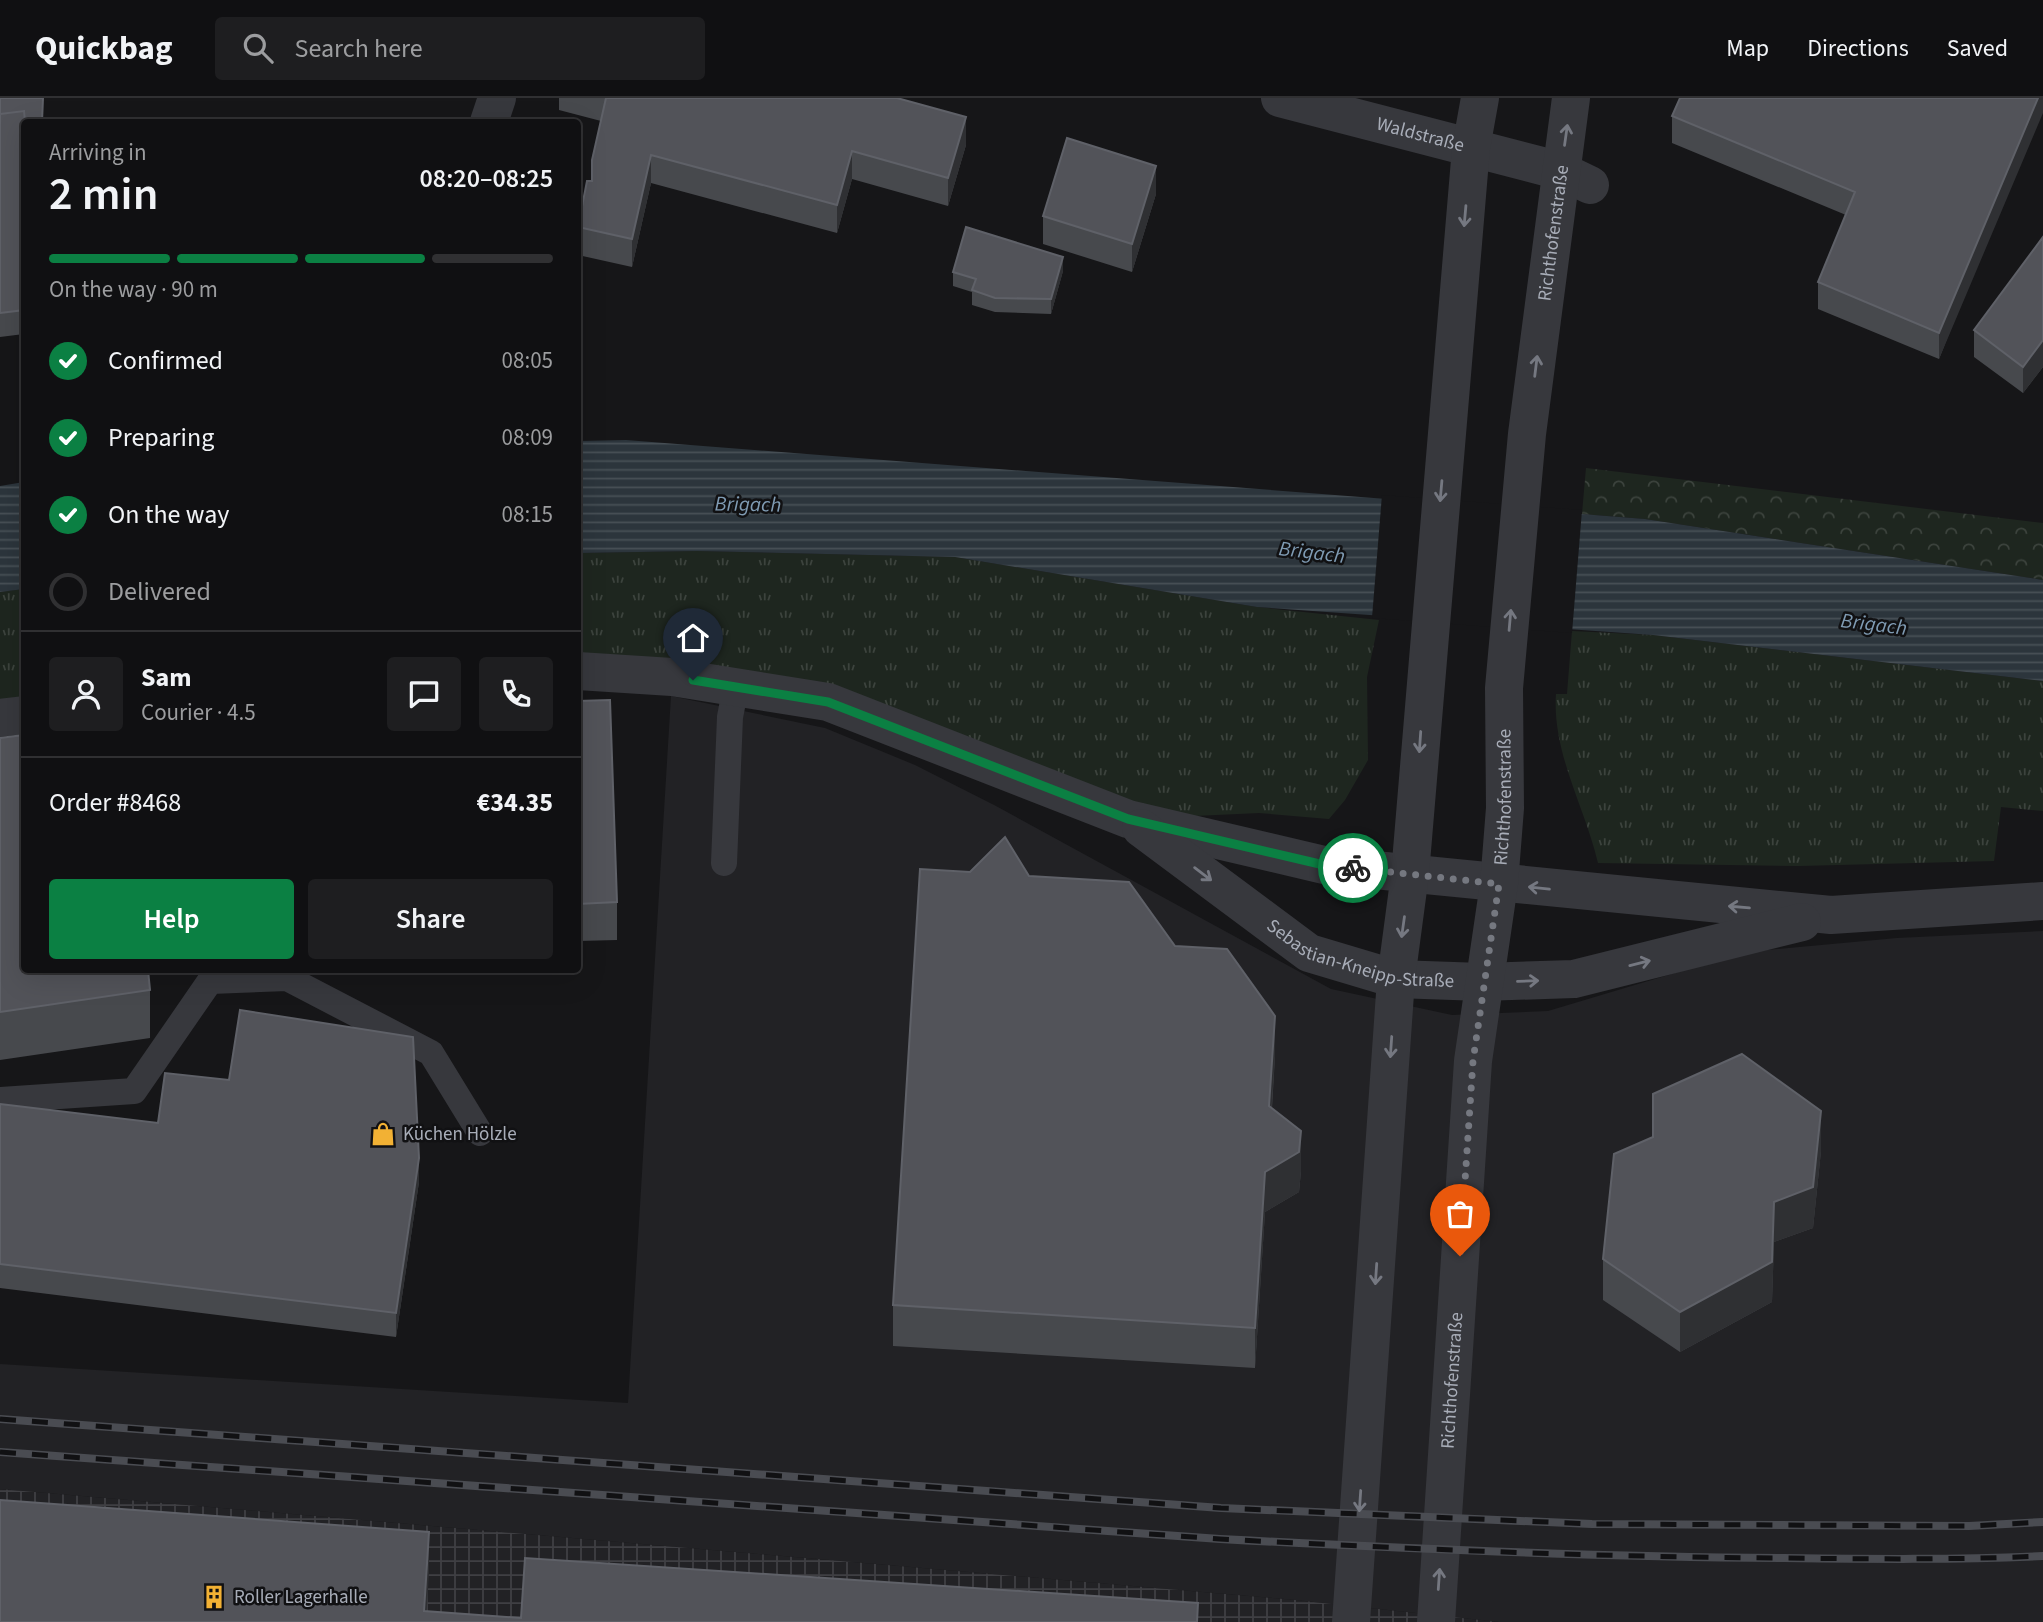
<!DOCTYPE html>
<meta charset="utf-8">
<style>
:root{--surface:#101012;--page:#1e1e20;--text:#f1f3f6;--muted:#9c9d9f;--line:#303032;--accent:#0b8043}
body{margin:0;font-family:"Source Sans 3",sans-serif;background:var(--page);color:var(--text);height:100vh;display:flex;flex-direction:column;font-size:26px;white-space:nowrap}
*{box-sizing:border-box;margin:0}
p{font-size:23px;color:var(--muted)}
.icon{flex:none;width:38px;height:38px;fill:none;stroke:currentColor;stroke-width:2;stroke-linecap:round;stroke-linejoin:round}
.map{position:relative;flex:1;overflow:hidden}
.side{position:absolute;left:21px;top:21px;width:560px;height:854px;display:flex;flex-direction:column;background:var(--surface);border-radius:7px;box-shadow:0 7px 28px #0002,0 0 0 2px var(--line)}
.side>*{flex:none}
.pin{position:absolute;display:grid;place-items:center;width:60px;height:60px;color:#fff;margin:-72px -30px;border-radius:50% 50% 50% 0;rotate:-45deg;box-shadow:0 0 7px #0007}
.pin .icon{rotate:45deg}
.courier{position:absolute;display:grid;place-items:center;width:70px;height:70px;margin:-35px;border:5px solid #0b8043;border-radius:50%;background:#fff;color:#222;box-shadow:0 2px 9px #0007}
.overview em{font-style:normal;font-weight:600}
.overview div{display:flex;flex-direction:column-reverse}
.overview{display:flex;align-items:center;justify-content:space-between;height:119px;padding:0 28px}
h1{font-size:46px;font-weight:600;line-height:52px}
.bar{display:grid;grid-template-columns:repeat(4,1fr);gap:10px 7px;align-content:center;height:84px;padding:0 28px}
.bar i{height:9px;border-radius:5px;background:var(--line)}
.bar .selected{background:var(--accent)}
.bar p{grid-column:span 4}
.line{display:flex;align-items:center;gap:18px;padding:0 28px;border-top:2px solid var(--line)}
.line div{flex:1}
.round{display:grid;place-items:center;flex:none;width:74px;height:74px;border-radius:7px;background:var(--page)}
ol{padding:0 28px;list-style:none}
li{display:flex;align-items:center;gap:21px;height:77px}
li p{margin-inline-start:auto}
li .icon{padding:7px;border-radius:50%;background:var(--accent);color:#fff;stroke-width:4}
li:last-child{color:var(--muted)}
li i{width:38px;height:38px;border:4px solid var(--line);border-radius:50%}
.button{display:flex;gap:14px;margin-top:auto;padding:14px 28px}
.button a{flex:1;height:80px;border-radius:7px;background:var(--accent);color:#fff;font-size:28px;font-weight:600;line-height:80px;text-align:center}
.button a+a{background:var(--page);color:var(--text)}
header{display:flex;align-items:center;gap:42px;box-sizing:border-box;height:98px;padding:0 35px;background:var(--surface);border-bottom:2px solid var(--line)}
header strong{font-size:33px}
nav{display:flex;gap:38px;margin-inline-start:auto;font-size:24px}
.search{width:490px;height:63px;background:var(--page);display:flex;align-items:center;gap:18px;box-sizing:border-box;padding:0 24px;border-radius:7px;color:var(--muted);font-size:26px}
.map>svg:first-child{display:block}
.built{fill:#222225}
.industrial{fill:url(#industrial-grid)}
.forest{fill:url(#forest-crowns)}
.park{fill:url(#park-tufts)}
.water{fill:url(#water-rules)}
.pier{fill:#161618}
.lines{fill:none;stroke-linecap:round;stroke-linejoin:round}
.service{stroke:#37383d;stroke-width:26}
.minor{stroke:#37383d;stroke-width:38}
.tertiary{stroke:#37383d;stroke-width:38}
.rail-casing{stroke:#4a4c52;stroke-width:8}
.rail{stroke:#111113;stroke-width:5;stroke-dasharray:16;stroke-linecap:butt}
.wall{fill:#47494d}
.shaded-wall{fill:#2f3033}
.building{fill:#525359;stroke:#5f6168;stroke-width:2}
.oneway{stroke:#757881}
.done{stroke:#757880;stroke-width:7;stroke-dasharray:0 12.6}
.route{stroke:#0b8043;stroke-width:9}
.labels{text-anchor:middle;dominant-baseline:central;stroke-width:5;stroke-linejoin:round;paint-order:stroke}
.street-label{font-size:19px;fill:#a8adb8;stroke:#111113}
.poi-label{font-size:19px;fill:#a8adb8;stroke:#111113;text-anchor:start}
.water-label{font-size:21px;font-style:italic;fill:#7f9bb3;stroke:#111113}
</style>
<header>
<strong>Quickbag</strong>
<div class="search"><svg class="icon" aria-label="search" viewBox="0 0 24 24"><circle cx="10" cy="10" r="6"/><path d="M15 15l6 6"/></svg>Search here</div>
<nav><a>Map</a><a>Directions</a><a>Saved</a></nav>
</header>
<div class="map">
<svg width="2043" height="1524" viewBox="0 0 2043 1524">
<defs>
<pattern id="industrial-grid" width="8" height="8" patternUnits="userSpaceOnUse" patternTransform="scale(1.75)"><rect width="8" height="8" fill="#222225"/><path d="M0 4h8M4 0v8" fill="none" stroke="#3f3f43"/></pattern>
<pattern id="forest-crowns" width="20" height="18" patternUnits="userSpaceOnUse" patternTransform="scale(1.75)"><rect width="20" height="18" fill="#1e261f"/><path d="M2 6a3 3 0 1 1 6 0M12 15a3 3 0 1 1 6 0" fill="none" stroke="#3c433d"/></pattern>
<pattern id="park-tufts" width="24" height="20" patternUnits="userSpaceOnUse" patternTransform="scale(1.75)"><rect width="24" height="20" fill="#1e261f"/><path d="M3 7l-1-3M5 7V3M7 7l1-3M15 17l-1-3M17 17v-4M19 17l1-3" fill="none" stroke="#3c433d"/></pattern>
<pattern id="water-rules" width="6" height="5" patternUnits="userSpaceOnUse" patternTransform="scale(1.75)"><rect width="6" height="5" fill="#2c353c"/><path d="M0 2.5h6" fill="none" stroke="#485056"/></pattern>
</defs>
<rect width="100%" height="100%" fill="#161618"/>
<path class="built" d="M671 598 825 630 915 667 996 708 1331 891 1452 917 1548 913 1745 854 1897 840 2043 833V1524H1499L1295 1502 0 1391V1266L628 1305Z"/>
<path class="industrial" d="M0 1391 1295 1502 1499 1524H0Z"/>
<path class="forest" d="M1586 370 2043 425V482L1645 421 1582 416Z"/>
<path class="park" d="M697 453 955 459 1257 509 1379 522 1367 579 1368 662 1345 702 1329 721 1259 715 1128 721 828 604 578 573V455Z
M24 491V617L0 620V494Z
M1572 533 1653 537 2043 583V713L2001 709 1994 763 1798 768 1598 765C1585 709 1552 655 1556 596H1567Z"/>
<path class="water" d="M626 342 1645 421 2043 482V583L1653 537 1257 509 955 459 697 453 578 455V343Z
M24 384V491L0 494V388Z"/>
<path class="pier" d="M1382 397 1582 412 1572 535 1372 520Z"/>
<g class="lines">
<path class="service" d="M724 765 730 619 736 588
M0 1002 134 993 210 883 287 880 431 955 480 1035"/>
<g class="minor">
<path id="s1" d="M1280 0 1561 73 1590 87"/>
<path d="M489 24 497 0"/>
<path d="M578 573 672 579 828 604 1128 721 1324 767 1831 817 2043 803"/>
<path d="M0 620 24 617"/>
<path id="s2" d="M1141 730 1309 855 1396 881 1482 884 1574 881 1802 824"/>
</g>
<g class="tertiary">
<path d="M1351 1524 1396 881 1410 776 1471 50 1480 0"/>
<path id="s3" d="M1436 1524 1473 963 1499 786 1505 710 1504 590 1527 336 1571 0"/>
</g>
<g class="rail-casing">
<path id="rail" d="M0 1321 1221 1410 1592 1426 1969 1428 2043 1424
M0 1354 1220 1441C1408 1451 1595 1459 1783 1460 1870 1461 1956 1462 2043 1458"/>
</g>
<use href="#rail" class="rail"/>
</g>
<path class="wall" d="M0 0 43 24H24V236L0 239Z
M559 0H897L966 47 948 108 852 81 837 135 651 85 632 169 578 157V125L592 83 601 23 559 12Z
M2043 0 1939 261 1818 211V184L1846 117 1672 45V18Z
M1156 96 1132 174 1043 146V118Z
M2043 139V269L2023 295 1974 259V232Z
M1063 173 1051 216 995 214 972 207V194L953 188V174Z
M578 603 617 804V842L578 843Z
M0 640 24 872 150 892V940L0 962Z
M1029 778 1175 848 1275 958 1272 1010 1301 1073 1299 1094 1265 1114 1255 1270 893 1248V1207Z
M0 1006 419 1084 396 1239 0 1190Z
M1821 1053 1813 1130 1774 1144 1772 1204 1680 1254 1603 1202V1161Z"/>
<path class="shaded-wall" d="M2038 0H2043V15L1939 261V235Z
M966 19V47L948 108V80Z
M852 53V81L837 135V107Z
M651 57V85L632 169V141Z
M1156 68V96L1132 174V146Z
M1063 159V173L1051 216V201Z
M2043 242V269L2023 295V269Z
M1275 918V958L1269 1048V1008Z
M1821 1013V1053L1813 1130 1774 1144 1772 1204 1680 1254V1214L1774 1104Z
M1301 1033V1073L1299 1094 1265 1114 1255 1270V1230L1265 1074Z
M419 1060V1084L396 1239V1215Z
M429 1434V1475L426 1524 424 1513Z"/>
<path class="building" d="M0 0H43L42 24 25 23 24 13 0 16Z
M606 0H897L966 19 948 80 852 53 837 107 651 57 632 141 578 129 587 83H592V62Z
M1680 0H2038L1939 235 1818 184 1855 94 1672 18Z
M24 13 25 24 24 212 0 215V16Z
M1067 40 1156 68 1132 146 1043 118Z
M966 129 1063 159 1051 201 995 200 972 192 976 181 953 174Z
M2043 139V242L2023 269 1974 232Z
M610 602 617 804 578 806V603Z
M24 637V872H148L150 892 0 914V640Z
M1005 739 1029 778 1129 784 1175 848 1227 851 1275 918 1269 1008 1301 1033 1299 1054 1265 1074 1255 1230 893 1207 920 771 970 774Z
M240 912 413 939 419 1060 396 1215 0 1166V1006L158 1025 165 975 229 982Z
M1742 956 1821 1013 1813 1089 1774 1104 1772 1164 1680 1214 1603 1161 1614 1056 1653 1039V996Z
M0 1402 429 1434 424 1513 521 1520 525 1460 1198 1505 1197 1524H0Z"/>
<defs><path id="oneway-shaft" d="M-6 0H5M1.5-3L5.5 0L1.5 3" fill="none" stroke-width="1.6" stroke-linecap="round" stroke-linejoin="round" transform="scale(1.75)"/></defs>
<g class="oneway">
<use href="#oneway-shaft" transform="translate(1566 37) rotate(-82)"/>
<use href="#oneway-shaft" transform="translate(1465 118) rotate(95)"/>
<use href="#oneway-shaft" transform="translate(1536 268) rotate(-83)"/>
<use href="#oneway-shaft" transform="translate(1441 393) rotate(95)"/>
<use href="#oneway-shaft" transform="translate(1510 522) rotate(-85)"/>
<use href="#oneway-shaft" transform="translate(1420 644) rotate(94)"/>
<use href="#oneway-shaft" transform="translate(1203 776) rotate(37)"/>
<use href="#oneway-shaft" transform="translate(1539 790) rotate(-174)"/>
<use href="#oneway-shaft" transform="translate(1739 809) rotate(-175)"/>
<use href="#oneway-shaft" transform="translate(1403 829) rotate(98)"/>
<use href="#oneway-shaft" transform="translate(1640 865) rotate(-14)"/>
<use href="#oneway-shaft" transform="translate(1528 883) rotate(-2)"/>
<use href="#oneway-shaft" transform="translate(1391 949) rotate(94)"/>
<use href="#oneway-shaft" transform="translate(1376 1176) rotate(94)"/>
<use href="#oneway-shaft" transform="translate(1360 1403) rotate(94)"/>
<use href="#oneway-shaft" transform="translate(1439 1481) rotate(-86)"/>
</g>
<g class="lines">
<path class="done" d="M1353 770 1499 786 1473 963 1460 1158"/>
<path class="route" d="M693 582 828 604 1128 721 1324 767 1353 770"/>
</g>
<defs>
<g id="shop-bare" transform="scale(1.89)"><path d="M-5-2.5h2.3a2.7 3.5 0 0 1 5.4 0H5L5.5 6h-11ZM-1.5-2.5h3a1.5 2.3 0 0 0-3 0Z" fill="#f2b134" stroke="#111113" stroke-width="2.5" paint-order="stroke"/></g>
<g id="building-bare" transform="scale(1.89)"><path d="M-4-6H4V6H1V3H-1V6H-4ZM-2.5-4.3h1.7v1.8h-1.7ZM.8-4.3h1.7v1.8H.8ZM-2.5-1h1.7V.8h-1.7ZM.8-1h1.7V.8H.8Z" fill="#f2b134" stroke="#111113" stroke-width="2.5" paint-order="stroke"/></g>
</defs>
<g fill-rule="evenodd">
<use href="#shop-bare" x="383" y="1036"/>
<use href="#building-bare" x="214" y="1499"/>
</g>
<g class="labels">
<g class="street-label">
<text stroke="none"><textPath href="#s1" startOffset="145">Waldstraße</textPath></text>
<text stroke="none"><textPath href="#s3" startOffset="1395">Richthofenstraße</textPath></text>
<text stroke="none"><textPath href="#s3" startOffset="828">Richthofenstraße</textPath></text>
<text stroke="none"><textPath href="#s2" startOffset="259">Sebastian-Kneipp-Straße</textPath></text>
<text stroke="none"><textPath href="#s3" startOffset="242">Richthofenstraße</textPath></text>
</g>
<g class="poi-label">
<text x="403" y="1036">Küchen Hölzle</text>
<text x="234" y="1499">Roller Lagerhalle</text>
</g>
<g class="water-label">
<text transform="translate(748 406) rotate(1)">Brigach</text>
<text transform="translate(1312 454) rotate(7)">Brigach</text>
<text transform="translate(1874 526) rotate(7)">Brigach</text>
</g>
</g>
</svg>
<div class="pin" style="left:1460px;top:1158px;background:#ea580c"><svg class="icon" aria-label="bag" viewBox="0 0 24 24"><path d="M5 8h14l-1 12H6zM9 8a3 3 0 0 1 6 0"/></svg></div>
<div class="pin" style="left:693px;top:582px;background:#1f2937"><svg class="icon" aria-label="home" viewBox="0 0 24 24"><path d="M3 11l9-7 9 7M6 9v11h12V9"/></svg></div>
<div class="courier" style="left:1353px;top:770px"><svg class="icon" aria-label="bike" viewBox="0 0 24 24"><circle cx="6" cy="16" r="4"/><circle cx="18" cy="16" r="4"/><path d="M6 16l4-8h5l3 8M10 8l3 8H6M13 5h3"/></svg></div>
<section class="side">
<div class="overview"><div><h1>2 min</h1><p>Arriving in</p></div><em>08:20–08:25</em></div>
<div class="bar"><i class="selected"></i><i class="selected"></i><i class="selected"></i><i></i><p>On the way · 90 m</p></div>
<ol>
<li><svg class="icon" aria-label="check" viewBox="0 0 24 24"><path d="M5 12l5 5 9-10"/></svg>Confirmed<p>08:05</p></li>
<li><svg class="icon" aria-label="check" viewBox="0 0 24 24"><path d="M5 12l5 5 9-10"/></svg>Preparing<p>08:09</p></li>
<li><svg class="icon" aria-label="check" viewBox="0 0 24 24"><path d="M5 12l5 5 9-10"/></svg>On the way<p>08:15</p></li>
<li><i></i>Delivered</li>
</ol>
<div class="line" style="height:126px"><a class="round"><svg class="icon" aria-label="person" viewBox="0 0 24 24"><circle cx="12" cy="8" r="4"/><path d="M4 21q1-7 8-7t8 7"/></svg></a><div><b>Sam</b><p>Courier · 4.5</p></div><a class="round"><svg class="icon" aria-label="chat" viewBox="0 0 24 24"><path d="M4 5h16v11H9l-5 4z"/></svg></a><a class="round"><svg class="icon" aria-label="phone" viewBox="0 0 24 24"><path d="M5 4h4l2 5-3 2q2 4 5 5l2-3 5 2v4C11 20 4 13 5 4z"/></svg></a></div>
<div class="line" style="height:91px"><div>Order #8468</div><b>€34.35</b></div>
<div class="button"><a>Help</a><a>Share</a></div>
</section>
</div>
